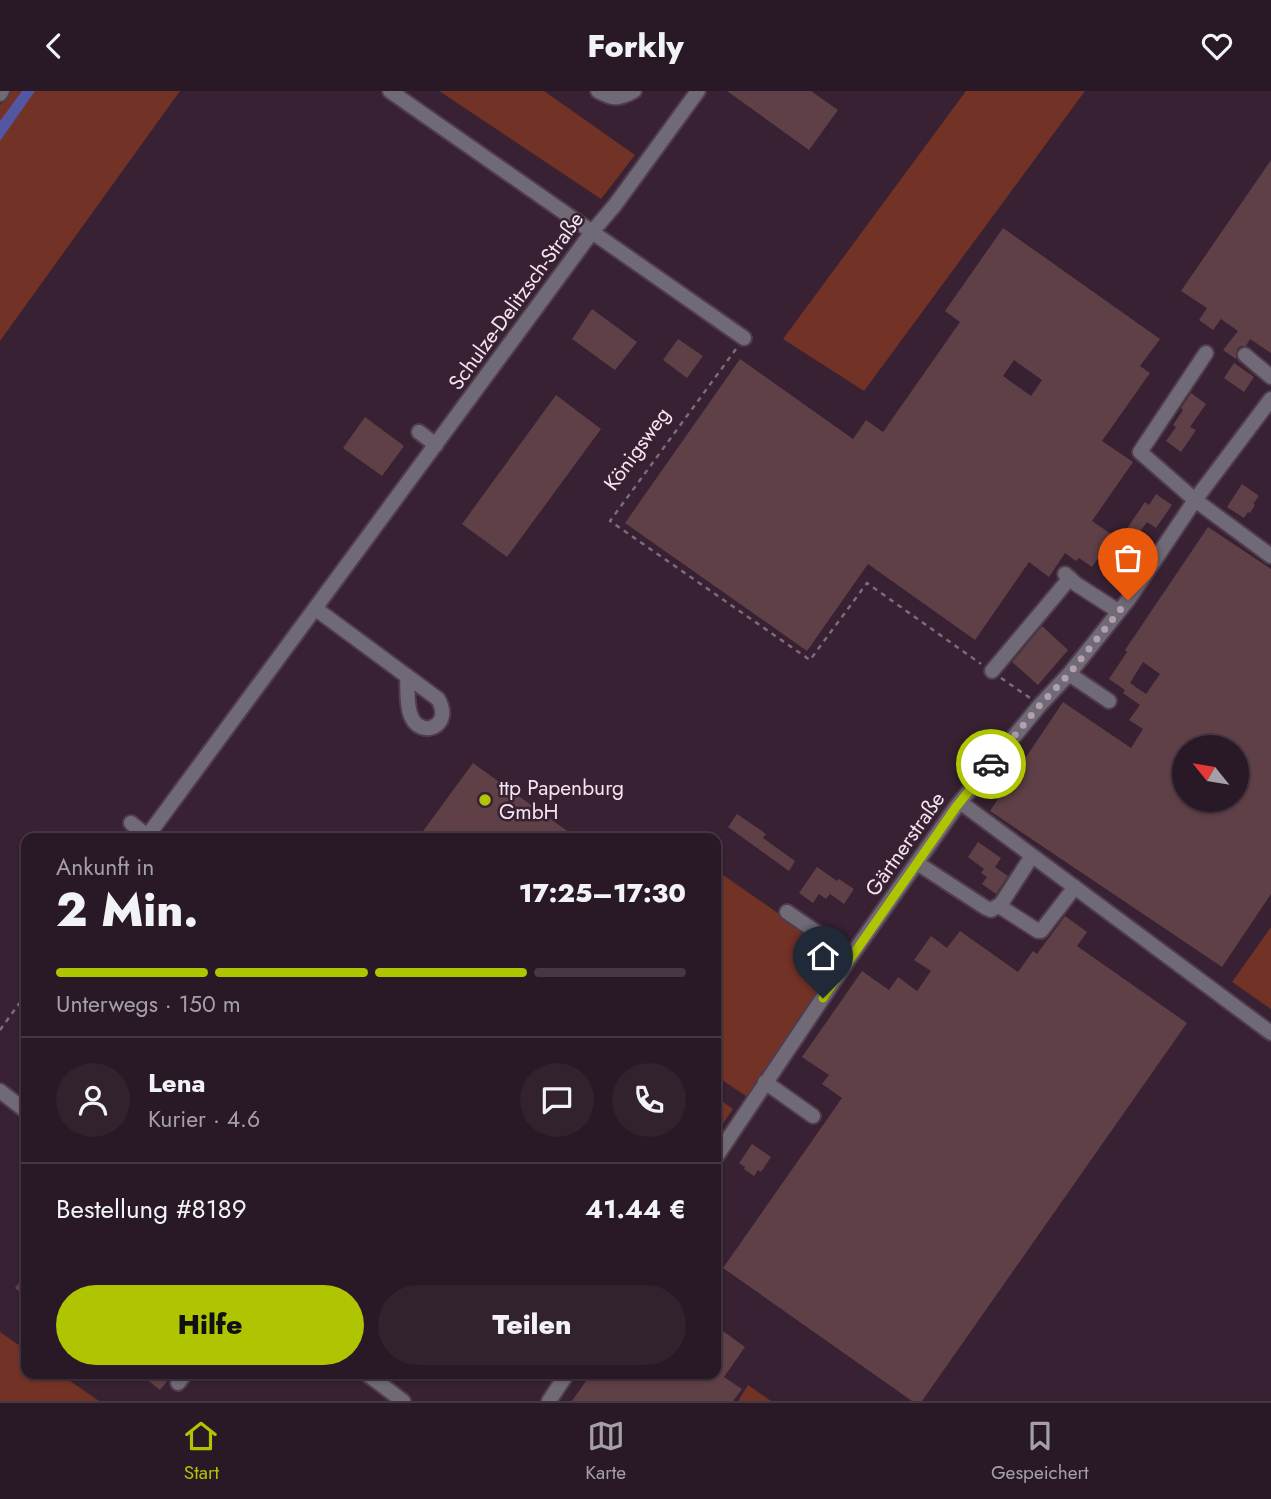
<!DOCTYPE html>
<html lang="de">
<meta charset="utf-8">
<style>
:root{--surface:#291926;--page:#31222e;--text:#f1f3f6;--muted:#a5a0a7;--line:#453843;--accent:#b0c502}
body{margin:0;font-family:Jost,sans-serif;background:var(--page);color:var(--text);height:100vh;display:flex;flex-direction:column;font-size:26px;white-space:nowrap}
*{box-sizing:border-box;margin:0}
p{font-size:23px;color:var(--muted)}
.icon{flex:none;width:38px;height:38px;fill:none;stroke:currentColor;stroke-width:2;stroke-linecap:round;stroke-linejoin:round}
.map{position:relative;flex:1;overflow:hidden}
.panel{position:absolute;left:21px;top:742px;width:700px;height:546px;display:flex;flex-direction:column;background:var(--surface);border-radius:14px;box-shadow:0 2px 5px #0004,0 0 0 2px var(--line)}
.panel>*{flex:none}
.needle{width:46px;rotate:300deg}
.fabs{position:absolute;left:1172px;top:644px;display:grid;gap:14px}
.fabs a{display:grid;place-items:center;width:77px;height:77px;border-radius:50%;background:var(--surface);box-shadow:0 2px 5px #0004,0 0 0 2px var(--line);font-size:35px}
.pin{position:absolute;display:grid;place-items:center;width:60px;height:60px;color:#fff;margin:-72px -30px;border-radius:50% 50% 50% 0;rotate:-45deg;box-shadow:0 0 7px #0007}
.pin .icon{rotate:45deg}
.courier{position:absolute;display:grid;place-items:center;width:70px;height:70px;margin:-35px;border:5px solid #b0c502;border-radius:50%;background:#fff;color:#222;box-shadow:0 2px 9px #0007}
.head em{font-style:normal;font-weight:800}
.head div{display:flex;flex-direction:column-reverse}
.head{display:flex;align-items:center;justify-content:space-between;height:119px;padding:0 35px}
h1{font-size:46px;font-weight:800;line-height:52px}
.bar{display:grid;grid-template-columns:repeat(4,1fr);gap:10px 7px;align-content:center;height:84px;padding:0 35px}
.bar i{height:9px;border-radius:5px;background:var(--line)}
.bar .selected{background:var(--accent)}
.bar p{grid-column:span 4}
.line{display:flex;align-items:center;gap:18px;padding:0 35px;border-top:2px solid var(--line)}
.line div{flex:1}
.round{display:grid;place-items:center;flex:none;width:74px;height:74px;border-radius:37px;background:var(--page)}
.button{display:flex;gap:14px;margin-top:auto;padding:14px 35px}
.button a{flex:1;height:80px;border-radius:42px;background:var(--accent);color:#111;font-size:28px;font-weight:800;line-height:80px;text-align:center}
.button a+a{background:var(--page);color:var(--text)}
header{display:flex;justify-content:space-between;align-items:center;height:91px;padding:0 35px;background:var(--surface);font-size:32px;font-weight:800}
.tab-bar{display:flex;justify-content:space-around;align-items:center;height:98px;border-top:2px solid var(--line);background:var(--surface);font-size:19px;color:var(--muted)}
.tab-bar a{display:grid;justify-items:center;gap:4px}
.tab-bar .selected{color:var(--accent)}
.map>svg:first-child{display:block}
.green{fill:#733226}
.water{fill:#5256a3}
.building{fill:#5f4047;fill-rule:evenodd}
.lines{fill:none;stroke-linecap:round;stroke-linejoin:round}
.minor-casing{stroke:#513c4d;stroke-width:18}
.path{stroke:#7e6b7a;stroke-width:2.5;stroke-dasharray:5 5;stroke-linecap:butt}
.minor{stroke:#6f6a76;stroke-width:14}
.done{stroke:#b2a0ae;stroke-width:7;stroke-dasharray:0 12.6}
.route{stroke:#b0c502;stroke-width:9}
.poi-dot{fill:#b0c502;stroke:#372132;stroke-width:2.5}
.labels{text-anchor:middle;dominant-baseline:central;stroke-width:5;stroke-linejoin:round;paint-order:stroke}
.street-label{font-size:21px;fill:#f4e5f0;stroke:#372132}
.poi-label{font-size:21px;fill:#f4e5f0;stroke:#372132;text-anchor:start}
</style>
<header><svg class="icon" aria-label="back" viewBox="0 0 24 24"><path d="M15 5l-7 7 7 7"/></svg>Forkly<svg class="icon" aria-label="heart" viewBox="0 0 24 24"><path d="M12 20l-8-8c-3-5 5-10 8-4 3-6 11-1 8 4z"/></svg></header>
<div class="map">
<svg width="1271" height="1310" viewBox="0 0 1271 1310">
<rect width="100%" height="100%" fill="#372132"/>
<path class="green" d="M10 0H180L0 250V14Z
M439 0H544L635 64 601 108Z
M966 0H1085L864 300 783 248Z
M716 779 838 864 841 871 749 1007 716 985Z
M1271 836V918L1232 891Z
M716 1006 733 1018 716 1042Z
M0 1241 26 1259V1283H60L99 1310H0Z
M748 1294 771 1310H738Z"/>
<path class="water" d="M22 0H35L0 50V30Z"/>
<path class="building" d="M727 0H811L838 19 809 59Z
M1271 69V262L1250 248 1246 255H1241L1237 258 1236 268 1223 259 1238 240 1221 228 1213 239 1199 229 1207 217 1181 200Z
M1003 137 1160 248 1140 275 1150 282 1102 350 1133 371 1092 430 1114 445 1092 476 1079 467 1076 470 1065 462 1049 486 1029 471 975 549 868 473 807 560 625 432 740 268 853 348 866 329 883 341 960 231 945 220ZM1014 269 1042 289 1031 305 1003 285Z
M592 218 637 251 615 279 572 248Z
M678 248 703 265 687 287 663 269Z
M1234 272 1254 286 1244 301 1224 287Z
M1191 302 1206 313 1190 336 1196 339 1181 361 1166 350 1176 336 1173 334 1183 319 1181 317Z
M556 304 601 338 507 466 462 433Z
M365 326 404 355 382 385 343 357Z
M1242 393 1259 405 1253 413 1255 414 1250 422 1248 421 1244 427 1227 416Z
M1156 403 1172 414 1156 437 1147 431 1136 446 1126 439 1145 411 1149 414Z
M1208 436 1271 478V803L1222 876 990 720 1063 611 1131 657 1143 638 1129 629 1140 614 1123 602 1125 599 1109 588 1127 561 1125 559ZM1143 571 1160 583 1146 603 1130 592ZM1185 656H1237V709H1185Z
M1042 535 1068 559 1038 594 1012 571Z
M473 672 577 747H418Z
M737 723 766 743 763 747 795 770 789 780 728 736Z
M978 751 1001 767 995 776 1008 785 996 803 982 793 987 786 981 782 984 778 968 766Z
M817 776 837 790 839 788 854 798 844 813 830 803 826 808 819 803 813 812 799 802Z
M1065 825 1087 841 1077 855 1187 932 922 1310H912L723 1177 842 1007 822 993 829 984 802 966 862 880 889 899 898 886 917 900 931 880 914 869 931 845 947 857 960 840 1018 881 1033 860 1037 863Z
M752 1053 771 1066 761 1081 758 1079 754 1085 744 1078 745 1076 739 1072Z
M26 1182V1206L15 1197Z
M716 1235 745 1256 724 1286 742 1298 733 1310H572L591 1283H716Z
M140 1283H173L160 1299Z"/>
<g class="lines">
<g class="minor-casing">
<path id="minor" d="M390 0 744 247
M598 0C613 8 618 9 634 0
M0 3 2 0
M1206 262 1140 361 1195 409 1271 465
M1245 264 1271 286
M419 341 436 354
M1065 483 1076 493 1118 520
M316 518 438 608C454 636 420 648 411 625 406 614 408 598 407 586
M992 580 1070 487
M1069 583 1109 610
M960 711 1271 942
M131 732 147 745
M146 747 592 141 615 114 698 0
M917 772 986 817 991 819 1001 813 1032 765
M999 815 1038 840H1041L1075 796
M787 821 851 865
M765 991 813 1025
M0 1000 26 1020
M716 1066 851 865 956 716 1040 614 1069 583 1128 509 1195 409 1271 308
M367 1283 403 1310
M178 1292 185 1283
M549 1310 567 1283"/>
</g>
<path class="path" d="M736 258 610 430 810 569 867 492 981 573
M1001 587 1030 607
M0 939 26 903"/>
<use href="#minor" class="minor"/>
</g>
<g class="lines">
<path class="done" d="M991 673 1040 614 1069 583 1128 509"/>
<path class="route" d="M823 907 956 716 991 673"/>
</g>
<circle class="poi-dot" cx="485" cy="709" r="7"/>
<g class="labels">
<g class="street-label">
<text transform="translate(516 210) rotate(-54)">Schulze-Delitzsch-Straße</text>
<text transform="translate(637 358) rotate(-54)">Königsweg</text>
<text transform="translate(905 753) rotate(-55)">Gärtnerstraße</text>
</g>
<g class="poi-label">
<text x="499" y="697">ttp Papenburg<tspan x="499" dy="24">GmbH</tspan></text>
</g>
</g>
</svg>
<div class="fabs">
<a><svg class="needle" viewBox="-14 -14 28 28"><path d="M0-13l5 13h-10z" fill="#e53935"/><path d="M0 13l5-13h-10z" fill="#a5a0a7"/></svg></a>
</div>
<div class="pin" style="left:1128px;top:509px;background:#ea580c"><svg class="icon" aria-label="bag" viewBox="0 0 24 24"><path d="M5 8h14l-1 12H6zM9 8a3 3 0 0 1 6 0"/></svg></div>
<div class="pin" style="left:823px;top:907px;background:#1f2937"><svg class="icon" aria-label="home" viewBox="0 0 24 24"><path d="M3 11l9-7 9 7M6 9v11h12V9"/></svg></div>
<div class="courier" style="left:991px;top:673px"><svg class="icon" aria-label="car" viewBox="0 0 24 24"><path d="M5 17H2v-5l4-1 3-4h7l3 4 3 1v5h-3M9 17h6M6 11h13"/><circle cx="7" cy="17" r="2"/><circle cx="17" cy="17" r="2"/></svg></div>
<section class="panel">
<div class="head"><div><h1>2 Min.</h1><p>Ankunft in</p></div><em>17:25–17:30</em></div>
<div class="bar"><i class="selected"></i><i class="selected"></i><i class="selected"></i><i></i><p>Unterwegs · 150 m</p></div>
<div class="line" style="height:126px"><a class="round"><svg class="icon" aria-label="person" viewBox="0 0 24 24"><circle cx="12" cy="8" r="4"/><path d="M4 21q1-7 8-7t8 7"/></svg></a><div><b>Lena</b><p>Kurier · 4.6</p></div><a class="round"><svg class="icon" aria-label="chat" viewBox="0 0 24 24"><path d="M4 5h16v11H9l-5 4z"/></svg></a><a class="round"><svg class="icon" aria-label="phone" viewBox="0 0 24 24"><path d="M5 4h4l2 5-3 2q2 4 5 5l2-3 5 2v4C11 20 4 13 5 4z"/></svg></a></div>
<div class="line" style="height:91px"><div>Bestellung #8189</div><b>41.44 €</b></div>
<div class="button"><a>Hilfe</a><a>Teilen</a></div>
</section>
</div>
<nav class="tab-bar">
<a class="selected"><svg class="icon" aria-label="home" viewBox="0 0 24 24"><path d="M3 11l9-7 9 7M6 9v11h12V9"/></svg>Start</a>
<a><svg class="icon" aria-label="map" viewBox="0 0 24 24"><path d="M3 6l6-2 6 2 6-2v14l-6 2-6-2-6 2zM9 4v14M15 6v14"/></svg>Karte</a>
<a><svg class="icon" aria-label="saved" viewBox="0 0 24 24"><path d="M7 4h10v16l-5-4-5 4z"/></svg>Gespeichert</a>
</nav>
